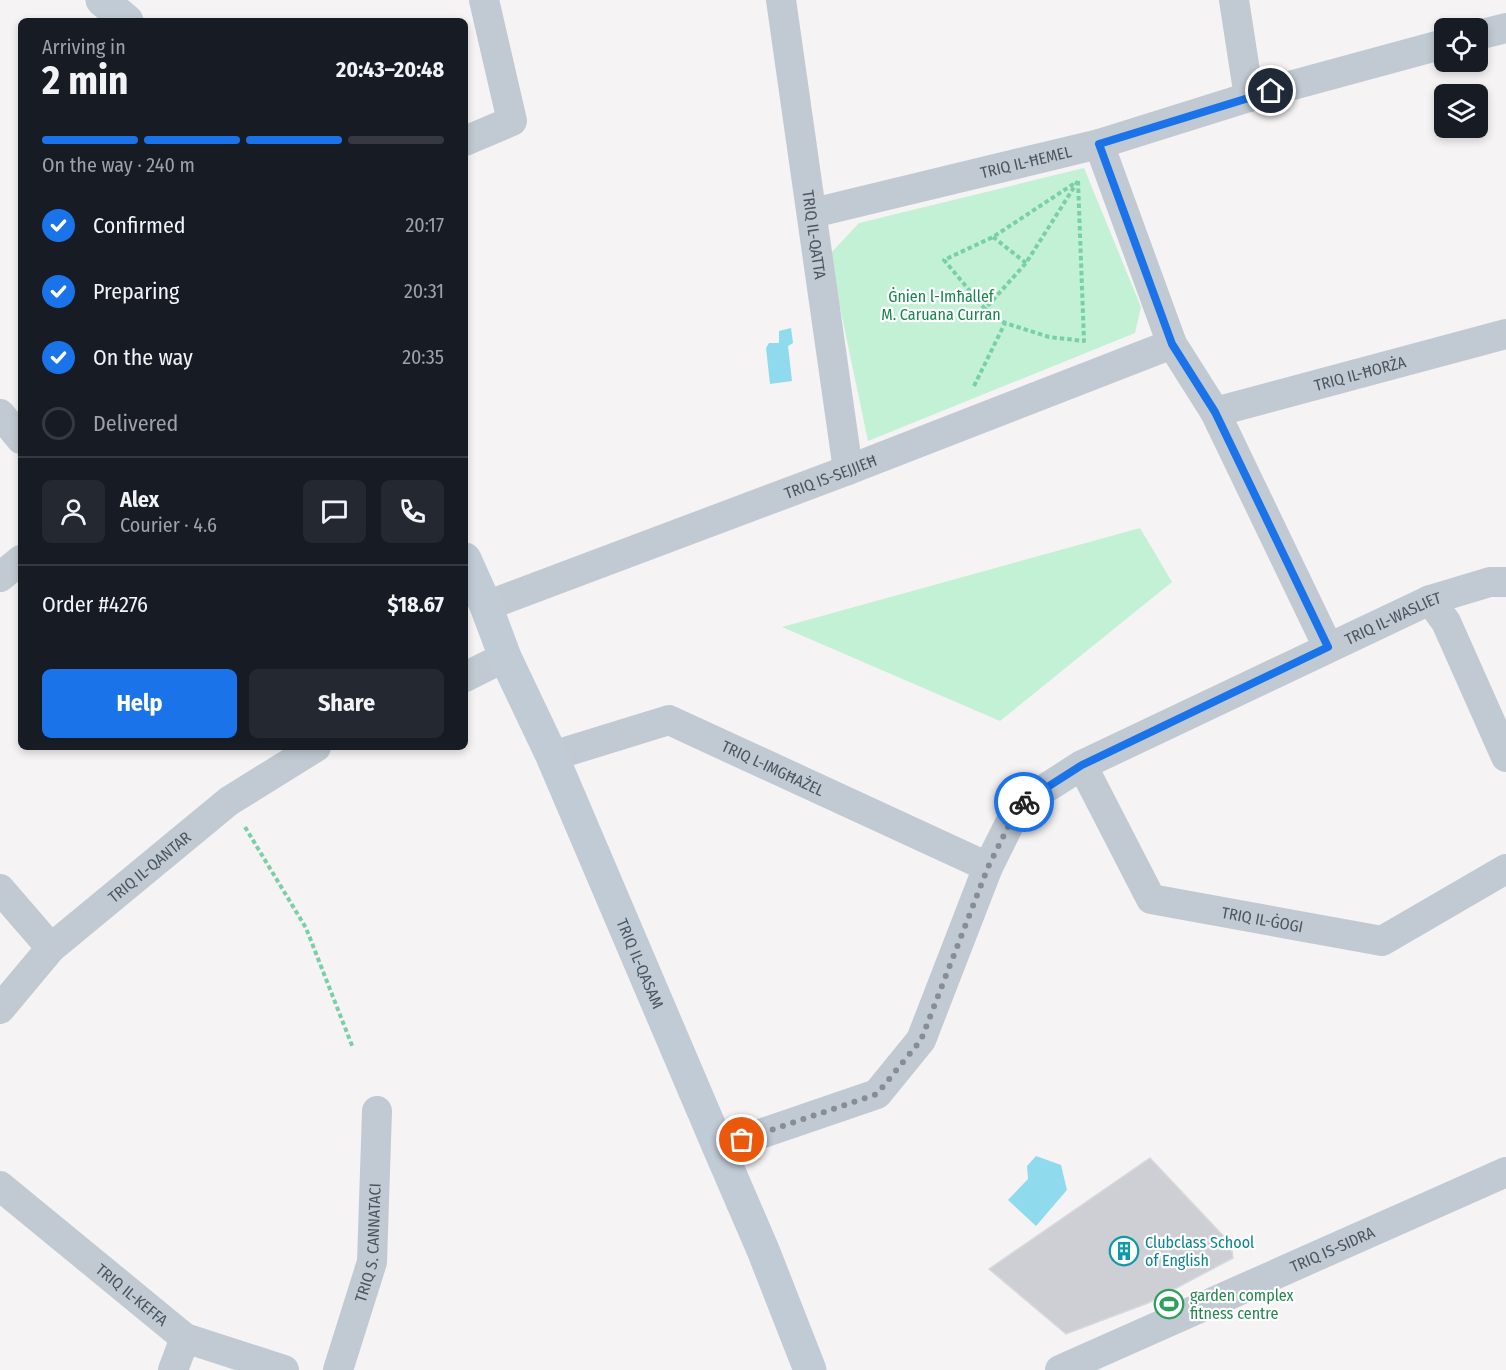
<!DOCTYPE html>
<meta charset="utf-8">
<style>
:root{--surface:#171b24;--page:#242831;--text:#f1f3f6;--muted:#9ea1a6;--line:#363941;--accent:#1a73e8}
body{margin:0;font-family:"Fira Sans Condensed",sans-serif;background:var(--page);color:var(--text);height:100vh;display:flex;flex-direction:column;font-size:22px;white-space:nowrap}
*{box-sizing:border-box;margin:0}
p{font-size:20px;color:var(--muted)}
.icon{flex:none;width:33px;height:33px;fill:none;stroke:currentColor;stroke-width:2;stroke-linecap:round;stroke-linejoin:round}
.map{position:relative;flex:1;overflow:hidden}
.panel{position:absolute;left:18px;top:18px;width:450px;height:732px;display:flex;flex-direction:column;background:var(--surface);border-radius:9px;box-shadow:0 3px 9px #0003}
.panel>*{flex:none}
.buttons{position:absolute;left:1434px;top:18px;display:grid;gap:12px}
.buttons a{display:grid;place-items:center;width:54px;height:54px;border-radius:9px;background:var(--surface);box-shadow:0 3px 9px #0003;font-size:30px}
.pin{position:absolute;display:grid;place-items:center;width:51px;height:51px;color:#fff;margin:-26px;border:3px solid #fff;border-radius:50%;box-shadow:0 2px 6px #0007}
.courier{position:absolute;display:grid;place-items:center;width:60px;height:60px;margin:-30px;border:4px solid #1a73e8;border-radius:50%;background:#fff;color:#222;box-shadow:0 2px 8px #0007}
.head em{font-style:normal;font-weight:700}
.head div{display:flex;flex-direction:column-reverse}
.head{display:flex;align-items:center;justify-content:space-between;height:102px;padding:0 24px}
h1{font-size:39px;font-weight:700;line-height:45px}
.bar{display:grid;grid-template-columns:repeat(4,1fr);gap:9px 6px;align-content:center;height:72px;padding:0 24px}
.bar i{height:8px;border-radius:4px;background:var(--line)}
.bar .active{background:var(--accent)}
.bar p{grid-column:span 4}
.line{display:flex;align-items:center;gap:15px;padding:0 24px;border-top:2px solid var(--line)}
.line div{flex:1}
.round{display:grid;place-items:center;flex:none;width:63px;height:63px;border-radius:9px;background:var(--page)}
ol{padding:0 24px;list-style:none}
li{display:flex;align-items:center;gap:18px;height:66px}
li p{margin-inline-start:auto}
li .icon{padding:6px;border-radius:50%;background:var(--accent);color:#fff;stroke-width:4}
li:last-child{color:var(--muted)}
li i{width:33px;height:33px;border:3px solid var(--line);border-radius:50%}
.action{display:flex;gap:12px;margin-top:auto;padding:12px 24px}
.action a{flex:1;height:69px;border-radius:9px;background:var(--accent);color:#fff;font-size:24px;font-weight:700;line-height:69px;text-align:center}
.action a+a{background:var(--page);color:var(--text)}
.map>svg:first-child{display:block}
.green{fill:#c3f1d5}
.water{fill:#90daee}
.building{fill:#cdcfd5;stroke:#d7d9de;stroke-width:1.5}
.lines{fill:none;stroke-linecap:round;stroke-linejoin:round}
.path{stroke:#7ad0a6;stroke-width:4;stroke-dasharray:4.5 3;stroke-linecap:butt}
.street{stroke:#c1cad2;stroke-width:30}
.secondary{stroke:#c1cbd6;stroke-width:33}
.done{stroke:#868d94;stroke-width:6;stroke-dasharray:0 10.8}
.route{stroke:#1a73e8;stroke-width:8}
.labels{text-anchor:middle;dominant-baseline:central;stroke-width:4.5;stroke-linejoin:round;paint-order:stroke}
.street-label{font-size:16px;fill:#4a5661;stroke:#fff}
.park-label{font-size:16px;fill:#17864f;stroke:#fff}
.culture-label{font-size:16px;fill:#0d838f;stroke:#fff;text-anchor:start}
.leisure-label{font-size:16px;fill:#27864d;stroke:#fff;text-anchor:start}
</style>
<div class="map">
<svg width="1506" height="1370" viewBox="0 0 1506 1370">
<rect width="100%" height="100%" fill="#f5f3f3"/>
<path class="green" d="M1084 168 1141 307 1135 333 868 441 829 255 859 223Z
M1140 528 1172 582 1000 721 782 627Z"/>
<path class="water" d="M791 328 793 343 788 346 792 381 770 384 766 348 769 343H779V331Z
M1036 1156 1061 1165 1067 1190 1036 1226 1008 1200 1028 1179 1027 1166Z"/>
<path class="building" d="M1150 1158 1231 1244 1233 1258 1148 1303 1066 1334 989 1269Z"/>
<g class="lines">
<path class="path" d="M1078 181 1084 341 1049 337 1005 323 985 309 1026 263Z
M993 237 1026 263
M985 309 944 260 993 237 1075 183
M974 386 1005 323
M245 827 306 928 353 1048"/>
<g class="street">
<path id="s1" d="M781 0 848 470"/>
<path d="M1234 0 1249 97"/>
<path d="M1478 35 1506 28"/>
<path d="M465 141 512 121 484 0"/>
<path d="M1099 144 1172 344 1215 412 1328 647"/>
<path id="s2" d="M813 213 1099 144 1249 97 1444 44"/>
<path id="s3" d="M1215 412 1506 334"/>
<path d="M0 414 21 439"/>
<path d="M0 577 21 560"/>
<path d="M1430 600 1446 622 1506 757"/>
<path id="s4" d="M486 606 848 470 1172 344"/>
<path d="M465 677 505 657"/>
<path id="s5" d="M552 756 669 720 988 867"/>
<path id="s6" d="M1082 765 1151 899 1382 941 1506 869"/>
<path d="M0 889 51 948"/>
<path id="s7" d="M0 1009 51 948 229 801 316 747"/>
<path id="s8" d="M719 1148 877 1094 921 1040 988 867 1019 805 1082 765 1430 600 1490 582H1506"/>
<path id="s9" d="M0 1186 185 1338 284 1370"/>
<path d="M173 1370 185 1338"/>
<path id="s10" d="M338 1370 372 1262 377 1111"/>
<path id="s11" d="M1060 1370 1506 1172"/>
</g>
<g class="secondary">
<path d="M102 0 127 21"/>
<path id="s12" d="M465 559 486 606 505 657 552 756 719 1148 763 1250 810 1370"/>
</g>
</g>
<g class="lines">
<path class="done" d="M742 1140 877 1094 921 1040 988 867 1019 805 1024 802"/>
<path class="route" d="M1024 802 1082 765 1328 647 1215 412 1172 344 1099 144 1271 91"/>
</g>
<defs>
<g id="building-ring" transform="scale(1.5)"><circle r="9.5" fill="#fff" stroke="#0f9aa8" stroke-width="1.5"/><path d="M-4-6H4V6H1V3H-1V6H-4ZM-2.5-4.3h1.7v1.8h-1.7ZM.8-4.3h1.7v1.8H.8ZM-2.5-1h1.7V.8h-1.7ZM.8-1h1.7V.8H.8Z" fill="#0f9aa8"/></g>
<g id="stadium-ring" transform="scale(1.5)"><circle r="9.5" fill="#fff" stroke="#2e9e5b" stroke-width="1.5"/><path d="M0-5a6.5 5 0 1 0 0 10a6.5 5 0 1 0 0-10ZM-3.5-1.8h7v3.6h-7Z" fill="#2e9e5b"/></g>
</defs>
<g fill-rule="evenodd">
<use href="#building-ring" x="1124" y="1251"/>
<use href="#stadium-ring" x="1169" y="1304"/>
</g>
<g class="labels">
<g class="street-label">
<text stroke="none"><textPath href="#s2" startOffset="219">TRIQ IL-ĦEMEL</textPath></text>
<text stroke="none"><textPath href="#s1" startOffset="237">TRIQ IL-QATTA</textPath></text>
<text stroke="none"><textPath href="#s3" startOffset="150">TRIQ IL-ĦORŻA</textPath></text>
<text stroke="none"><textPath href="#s4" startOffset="368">TRIQ IS-SEJJIEĦ</textPath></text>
<text stroke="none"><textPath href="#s8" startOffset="910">TRIQ IL-WASLIET</textPath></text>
<text stroke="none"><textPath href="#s5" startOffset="237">TRIQ L-IMGĦAŻEL</textPath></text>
<text stroke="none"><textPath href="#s7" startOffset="207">TRIQ IL-QANTAR</textPath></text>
<text stroke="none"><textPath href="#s6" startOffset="264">TRIQ IL-ĠOGI</textPath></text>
<text stroke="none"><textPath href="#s12" startOffset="441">TRIQ IL-QASAM</textPath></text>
<text stroke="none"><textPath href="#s10" startOffset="132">TRIQ S. CANNATACI</textPath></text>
<text stroke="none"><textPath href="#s11" startOffset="298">TRIQ IS-SIDRA</textPath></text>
<text stroke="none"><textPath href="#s9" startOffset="171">TRIQ IL-KEFFA</textPath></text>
</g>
<g class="park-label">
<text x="941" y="296">Ġnien l-Imħallef<tspan x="941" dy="18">M. Caruana Curran</tspan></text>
</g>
<g class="culture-label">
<text x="1145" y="1242">Clubclass School<tspan x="1145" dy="18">of English</tspan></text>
</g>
<g class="leisure-label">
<text x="1190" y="1295">garden complex<tspan x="1190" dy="18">fitness centre</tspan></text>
</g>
</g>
</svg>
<div class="buttons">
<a><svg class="icon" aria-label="locate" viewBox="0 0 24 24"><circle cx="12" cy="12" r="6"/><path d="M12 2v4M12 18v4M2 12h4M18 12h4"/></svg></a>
<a><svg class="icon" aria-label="layers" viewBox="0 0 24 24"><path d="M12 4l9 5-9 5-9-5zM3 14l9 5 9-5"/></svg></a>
</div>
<div class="pin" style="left:742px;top:1140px;background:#ea580c"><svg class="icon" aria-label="bag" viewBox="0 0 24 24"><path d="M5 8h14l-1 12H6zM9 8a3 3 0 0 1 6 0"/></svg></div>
<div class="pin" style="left:1271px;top:91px;background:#1f2937"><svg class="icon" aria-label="home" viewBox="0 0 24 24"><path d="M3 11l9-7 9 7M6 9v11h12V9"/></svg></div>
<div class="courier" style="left:1024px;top:802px"><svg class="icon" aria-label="bike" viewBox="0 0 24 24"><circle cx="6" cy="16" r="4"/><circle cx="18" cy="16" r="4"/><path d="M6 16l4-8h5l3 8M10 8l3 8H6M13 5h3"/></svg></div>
<section class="panel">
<div class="head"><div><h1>2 min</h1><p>Arriving in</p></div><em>20:43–20:48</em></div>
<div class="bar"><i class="active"></i><i class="active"></i><i class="active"></i><i></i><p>On the way · 240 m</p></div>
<ol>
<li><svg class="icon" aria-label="check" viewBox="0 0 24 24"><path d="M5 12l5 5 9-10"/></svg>Confirmed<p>20:17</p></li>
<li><svg class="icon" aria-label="check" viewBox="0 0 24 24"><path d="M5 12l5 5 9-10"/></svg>Preparing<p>20:31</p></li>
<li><svg class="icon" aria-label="check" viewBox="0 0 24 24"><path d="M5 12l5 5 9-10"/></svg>On the way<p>20:35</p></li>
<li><i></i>Delivered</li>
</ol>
<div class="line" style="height:108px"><a class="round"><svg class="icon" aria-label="person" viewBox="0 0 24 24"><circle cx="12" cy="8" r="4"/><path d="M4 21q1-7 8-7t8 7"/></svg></a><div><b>Alex</b><p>Courier · 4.6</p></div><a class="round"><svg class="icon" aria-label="chat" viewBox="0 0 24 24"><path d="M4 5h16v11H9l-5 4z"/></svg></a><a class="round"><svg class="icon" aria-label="phone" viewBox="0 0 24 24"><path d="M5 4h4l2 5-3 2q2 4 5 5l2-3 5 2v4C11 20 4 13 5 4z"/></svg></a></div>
<div class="line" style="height:78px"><div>Order #4276</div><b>$18.67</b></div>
<div class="action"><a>Help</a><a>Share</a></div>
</section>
</div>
